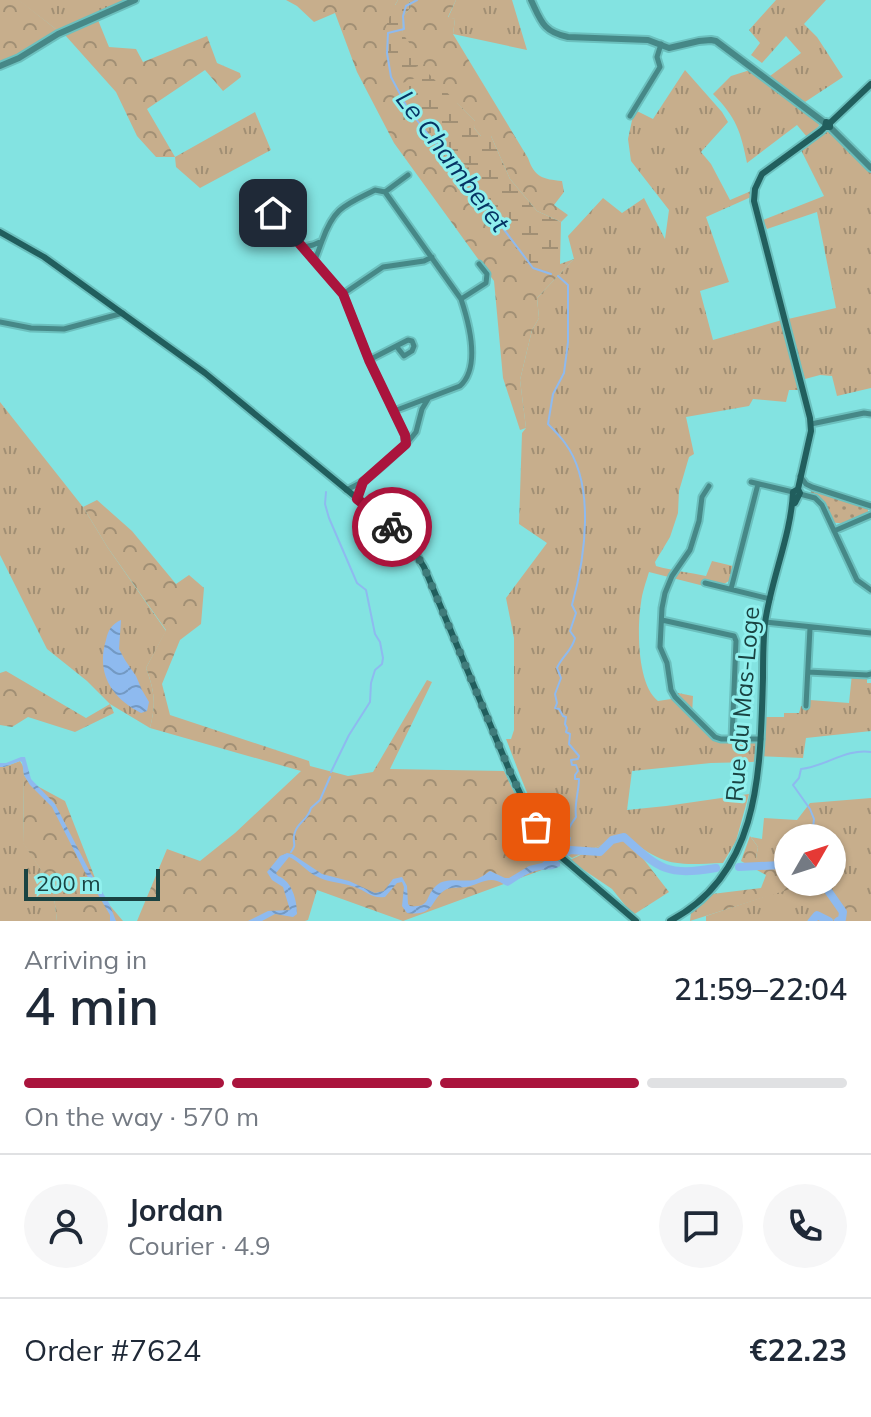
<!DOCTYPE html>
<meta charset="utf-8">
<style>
:root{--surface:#fff;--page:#f6f6f7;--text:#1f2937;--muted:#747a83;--line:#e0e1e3;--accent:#aa143d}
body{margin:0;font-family:Mulish,sans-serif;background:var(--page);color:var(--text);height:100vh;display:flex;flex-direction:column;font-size:30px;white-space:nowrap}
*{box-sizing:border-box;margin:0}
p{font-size:26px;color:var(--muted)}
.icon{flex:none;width:44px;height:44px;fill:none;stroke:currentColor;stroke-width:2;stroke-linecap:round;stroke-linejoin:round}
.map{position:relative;height:921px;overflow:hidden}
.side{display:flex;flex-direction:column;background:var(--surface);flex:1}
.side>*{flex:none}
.needle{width:52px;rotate:51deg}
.fabs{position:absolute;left:774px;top:824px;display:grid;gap:16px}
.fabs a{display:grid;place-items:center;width:72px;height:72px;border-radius:50%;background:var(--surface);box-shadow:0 2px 6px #0004;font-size:40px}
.scale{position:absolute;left:24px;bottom:20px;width:136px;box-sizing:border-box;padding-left:8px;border:4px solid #1a4342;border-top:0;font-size:22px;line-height:28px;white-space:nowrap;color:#1a4342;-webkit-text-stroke:6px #91f0ee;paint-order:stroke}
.pin{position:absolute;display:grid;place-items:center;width:68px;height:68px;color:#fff;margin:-34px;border-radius:16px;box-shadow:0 4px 12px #0006}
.courier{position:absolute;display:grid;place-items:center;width:80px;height:80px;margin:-40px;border:6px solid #aa143d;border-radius:50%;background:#fff;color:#222;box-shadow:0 2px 10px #0007}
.headline em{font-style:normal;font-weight:600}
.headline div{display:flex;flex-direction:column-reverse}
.headline{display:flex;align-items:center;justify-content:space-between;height:136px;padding:0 24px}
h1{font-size:52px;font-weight:600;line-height:60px}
.bar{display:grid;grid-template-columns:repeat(4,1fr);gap:12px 8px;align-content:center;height:96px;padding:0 24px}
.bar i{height:10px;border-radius:6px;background:var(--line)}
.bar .selected{background:var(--accent)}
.bar p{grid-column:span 4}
.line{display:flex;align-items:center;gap:20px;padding:0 24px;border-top:2px solid var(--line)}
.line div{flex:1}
.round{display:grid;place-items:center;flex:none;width:84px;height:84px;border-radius:42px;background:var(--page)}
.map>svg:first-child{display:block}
.grass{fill:url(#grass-tufts)}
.forest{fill:url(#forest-crowns)}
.wetland{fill:url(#wetland-marsh)}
.garden{fill:url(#garden-dots)}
.water{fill:url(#water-waves)}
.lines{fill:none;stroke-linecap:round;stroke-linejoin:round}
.stream{stroke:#8ebaef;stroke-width:2}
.river{stroke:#8ebaef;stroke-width:8}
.minor-casing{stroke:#6cc0be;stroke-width:9}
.tertiary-casing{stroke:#6cc0be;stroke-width:10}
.secondary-casing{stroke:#6cc0be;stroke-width:10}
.minor{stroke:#468887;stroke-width:5}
.tertiary{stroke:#468887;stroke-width:6}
.secondary{stroke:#215e5d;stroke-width:6}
.done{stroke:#3f7b7a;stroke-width:8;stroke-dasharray:0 14.4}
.route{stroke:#aa143d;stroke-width:10}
.labels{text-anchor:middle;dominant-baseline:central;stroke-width:6;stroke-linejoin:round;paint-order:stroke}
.street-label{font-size:24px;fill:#1a4342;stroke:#91f0ee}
.water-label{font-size:26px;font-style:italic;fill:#063464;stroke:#91f0ee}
</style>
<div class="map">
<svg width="871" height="921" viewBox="0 0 871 921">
<defs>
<pattern id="grass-tufts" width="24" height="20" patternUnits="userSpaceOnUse" patternTransform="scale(2)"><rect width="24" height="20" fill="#c7ae8c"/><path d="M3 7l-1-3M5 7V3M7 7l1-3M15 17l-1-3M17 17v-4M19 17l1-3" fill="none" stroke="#a18f74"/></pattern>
<pattern id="forest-crowns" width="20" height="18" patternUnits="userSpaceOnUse" patternTransform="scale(2)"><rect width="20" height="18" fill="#c7ae8c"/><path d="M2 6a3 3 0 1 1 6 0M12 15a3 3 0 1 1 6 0" fill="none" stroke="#a18f74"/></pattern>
<pattern id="wetland-marsh" width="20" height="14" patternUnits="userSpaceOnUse" patternTransform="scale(2)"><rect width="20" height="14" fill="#c7ae8c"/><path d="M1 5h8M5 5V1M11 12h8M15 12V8" fill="none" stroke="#a18f74"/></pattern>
<pattern id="garden-dots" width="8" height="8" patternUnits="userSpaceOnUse" patternTransform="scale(2)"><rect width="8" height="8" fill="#c7ae8c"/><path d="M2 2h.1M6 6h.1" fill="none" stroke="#a18f74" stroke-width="1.8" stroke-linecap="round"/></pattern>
<pattern id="water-waves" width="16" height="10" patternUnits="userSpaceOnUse" patternTransform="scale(2)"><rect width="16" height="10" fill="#8ebaef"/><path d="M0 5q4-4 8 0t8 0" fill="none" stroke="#7399c3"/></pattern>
</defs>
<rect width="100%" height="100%" fill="#83e3e1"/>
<path class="grass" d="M18 0H126L57 30Z
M456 0H512L527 50 453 34 455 19 448 18Z
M776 0H826L804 24 817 37 843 77 805 102 770 76 801 53 786 36 762 63 751 55 760 43 749 30Z
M685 70 722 112 728 122 701 152 711 164 730 200 751 191V197L706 217 729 282 700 291 713 340 782 320 800 390H789L786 402 753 399 749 406 686 417 694 454 689 457 679 491 678 513 670 537 655 562 656 566C673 571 689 572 706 576L712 561 733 566 729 581 724 584 706 580 704 586 649 572C646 582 642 593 641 603 637 628 637 685 658 701L671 699 678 693 693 696 692 715 715 737 761 739 762 717H784V713H799L801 706H809L810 700 849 703 852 674 867 675V683H871V731L806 738 803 758 759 756V761L752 762 711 763 632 771 627 810 666 806 749 794 736 841 723 863C673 865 665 867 624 835L572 858 556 846 559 839C531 815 520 773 506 739H511L514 730V638L506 598 547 543 519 524 522 433 526 428 520 380 532 330 539 318 537 298 574 259 568 236 603 198 622 213 644 198 665 239 669 210 631 161 628 139 634 111 635 110 653 119Z
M750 70 818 121 819 126 807 137 797 125 747 163C741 132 736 117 713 94L731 76Z
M255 112 271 150 200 188 176 167 175 157Z
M828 131 836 138 839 136 871 168V388L837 396 832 376 820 375 805 379 788 319 836 308 817 212 767 229 763 220 824 196 801 150Z
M0 402 83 507 108 548 166 631 146 668C155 692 156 704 150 728L110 704 87 681 47 649 0 555Z
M20 761 23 766 24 775 23 842 53 888 57 921H0V767H4Z
M871 798V921L835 920 816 912 807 921H706V916L808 882H832V838H788V874L756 858 758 847 751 837 762 839 764 818 797 820 810 803Z"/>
<path class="forest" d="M0 0H19L57 30 0 65Z
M286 0H398L395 5 403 34 402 18 411 7 409 0H456L448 17 455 19 453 34 528 158C535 178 543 179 562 181L564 192 554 205 568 215 561 222 537 211 510 179 491 136H481L474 128 475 121 457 103 442 150 469 167 560 264 574 259 537 298 539 318 532 330 520 380 526 428 520 430 503 378 494 281 394 143 357 72 335 13 314 22 297 6Z
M98 20 109 47 136 49 143 62 207 36 217 63 240 73 241 77 223 91 205 70 147 109 175 157H156L137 136 116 92 65 35Z
M97 500 132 531 176 584 189 575 204 588 201 624 180 640 162 684 170 715 309 761 310 766 348 776 373 772 427 680 432 682 390 769 504 771 540 847 570 860 624 834 669 892 633 915 612 889 569 860 403 921 317 890 308 920 305 921H137L167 849 200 861 235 833 301 771 150 728C156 704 155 692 146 668L166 630 108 548 83 507Z
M6 671 86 718 110 704 114 713 75 732 28 717 12 727 0 725V673Z
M24 775 28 781 65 801 102 896 123 921H57L53 888 23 843Z
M750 836 758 847 756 858 781 863 788 874V882L809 883 690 921 691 913 712 894 761 888 766 875 741 861Z
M840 900 849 905 871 906V921H807L816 912 835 920 838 916Z"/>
<path class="wetland" d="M398 0H409L411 7 402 18 403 34 424 64 396 74C379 45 382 28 398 0Z
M428 73 476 122 474 128 481 136H491L510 179 537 211 561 222 560 264 530 268 470 183 469 167 442 151 400 84Z"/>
<path class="garden" d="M812 489 827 496 868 507V514C856 519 843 527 831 521 825 507 826 501 810 494Z"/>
<path class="water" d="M121 620 119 649 125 660 136 676 142 690 149 702 147 711 141 713C111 698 96 673 106 640 108 630 112 624 121 620Z
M21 757H25L31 779 55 804 90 872 109 903 116 921H110V915L86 874 52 807 30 785 24 775 22 762 20 761 4 767H0V763H6Z
M287 853 292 854 322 874 349 881 375 893 384 891 393 879 402 877 407 886 408 904 410 906C432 908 424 896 437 885 446 877 463 882 474 880 481 878 485 874 490 871L505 878H509L529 866 542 863 547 859 549 854 560 862V866C552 871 549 869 540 870 528 872 518 880 508 886 504 885 501 882 497 881 487 877 475 886 466 887 460 888 453 887 447 889 430 897 437 917 407 913L402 906 404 887 402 882 397 883 385 897C372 899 366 891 355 887 342 882 328 883 316 876 306 871 299 861 289 857L276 873 278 876C292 881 297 900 297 914L293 917 275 914 262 921H248L268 911 290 910 283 887 272 880 267 872 280 856Z"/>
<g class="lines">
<path class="stream" d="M417 0 406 6 403 16 404 29 388 33 387 53 391 77 408 109 435 143 466 171 487 207 533 268 551 274
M558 276 568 285V342L564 373 553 394 548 424C554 430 560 436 565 443 596 485 585 558 572 605L576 613 570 631 575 638C572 651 562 656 557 668L561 678 555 694 557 703 555 708 559 709 563 716 566 717 565 724 567 728 566 732 570 734 569 744 579 756 578 759 571 760 572 765H576L578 771 575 775V779H579C579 791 574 804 576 817 571 824 567 829 568 838H570L568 846 570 850
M326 492 325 504 329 518 357 583 366 590 375 634 380 642 383 658 382 664 375 670 371 683 370 702 349 735 331 772
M812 838 814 819 810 809 793 785 799 778 801 769C824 767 847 748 871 752
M291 852C298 843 291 843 295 832 298 822 308 820 311 808L320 800 330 777"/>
<path class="river" d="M556 860 570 850 600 852 612 840 624 837C660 870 667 876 716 868
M739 867 781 865 785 874 788 876
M822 882 843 912 842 919 838 921
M812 921 817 915 829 921"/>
<g class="minor-casing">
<path id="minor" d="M630 116 660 67 657 57 661 44
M385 192 461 299C469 323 481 367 460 386L394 411
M273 213 343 294 369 360 405 435 406 444C388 461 370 480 346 490
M322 241C334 207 345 205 375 190L385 192 408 175
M304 247 313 245 322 241 315 260
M343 294 383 267 424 261 432 257
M461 299 486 283 487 274 479 264
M0 322 31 328 64 329 123 313
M369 360 408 340 412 341 414 346 412 351 404 356 397 347
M811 424 864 413 871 414
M407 443 416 432 422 409 428 399
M800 476 806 484 812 487 871 506
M751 482 793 492
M709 486 702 497 699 521 690 550 672 576 665 593 662 608 660 647 667 663 671 690 675 697 715 737 721 739H761
M800 494 815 498 822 505 857 580 871 590
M834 531 871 515
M705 583 770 599
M731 589 758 484
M662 620 734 636 736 641 732 739
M765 622 871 633
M808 672 867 675 871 674
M806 706 810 628"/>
</g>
<g class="tertiary-casing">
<path id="tertiary" d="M531 0C541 21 543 32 568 37L648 40 669 48 699 41 711 40 716 41 825 123
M0 66 19 58 58 34 135 0
M830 127 871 168"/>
</g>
<g class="secondary-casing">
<path id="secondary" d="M830 123 871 84
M0 232 44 257 205 373 392 527 412 548 424 567 511 774 536 827 554 851 636 921
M795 503 800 493 798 489 811 431 810 418 754 201 755 189 762 174 821 131 825 127 826 122 830 123V127H825
M670 921C762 873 760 767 763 678 763 660 763 641 765 623 771 579 791 536 793 492L798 489"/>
</g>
<use href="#minor" class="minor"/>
<use href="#tertiary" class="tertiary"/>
<use href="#secondary" class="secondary"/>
</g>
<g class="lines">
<path class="done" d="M392 527 412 548 424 567 511 774 536 827"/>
<path class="route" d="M273 213 343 294 369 360 405 435 406 444 363 482 357 499 392 527"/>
</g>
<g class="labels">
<g class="street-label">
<text transform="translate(742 704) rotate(-85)">Rue du Mas-Loge</text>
</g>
<g class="water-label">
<text transform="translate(453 161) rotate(53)">Le Chamberet</text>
</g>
</g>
</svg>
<div class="fabs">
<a><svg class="needle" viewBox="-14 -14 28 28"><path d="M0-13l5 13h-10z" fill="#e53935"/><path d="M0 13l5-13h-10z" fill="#747a83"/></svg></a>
</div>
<div class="scale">200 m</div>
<div class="pin" style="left:536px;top:827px;background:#ea580c"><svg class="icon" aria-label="bag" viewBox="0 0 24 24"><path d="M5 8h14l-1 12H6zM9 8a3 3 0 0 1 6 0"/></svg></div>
<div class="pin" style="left:273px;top:213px;background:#1f2937"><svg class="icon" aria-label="home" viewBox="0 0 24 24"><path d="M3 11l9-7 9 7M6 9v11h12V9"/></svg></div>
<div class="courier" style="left:392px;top:527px"><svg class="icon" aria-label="bike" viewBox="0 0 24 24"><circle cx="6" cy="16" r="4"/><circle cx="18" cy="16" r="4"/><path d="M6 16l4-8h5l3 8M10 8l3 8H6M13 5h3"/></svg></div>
</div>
<section class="side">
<div class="headline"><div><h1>4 min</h1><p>Arriving in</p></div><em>21:59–22:04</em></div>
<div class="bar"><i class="selected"></i><i class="selected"></i><i class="selected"></i><i></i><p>On the way · 570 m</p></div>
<div class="line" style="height:144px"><a class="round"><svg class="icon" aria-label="person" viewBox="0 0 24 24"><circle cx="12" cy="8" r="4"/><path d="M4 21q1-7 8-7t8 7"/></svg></a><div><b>Jordan</b><p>Courier · 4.9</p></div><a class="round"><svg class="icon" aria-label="chat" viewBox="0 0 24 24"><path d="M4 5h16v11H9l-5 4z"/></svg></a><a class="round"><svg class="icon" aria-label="phone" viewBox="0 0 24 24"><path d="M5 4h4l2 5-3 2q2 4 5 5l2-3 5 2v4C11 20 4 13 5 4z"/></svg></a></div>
<div class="line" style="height:104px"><div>Order #7624</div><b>€22.23</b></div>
</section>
